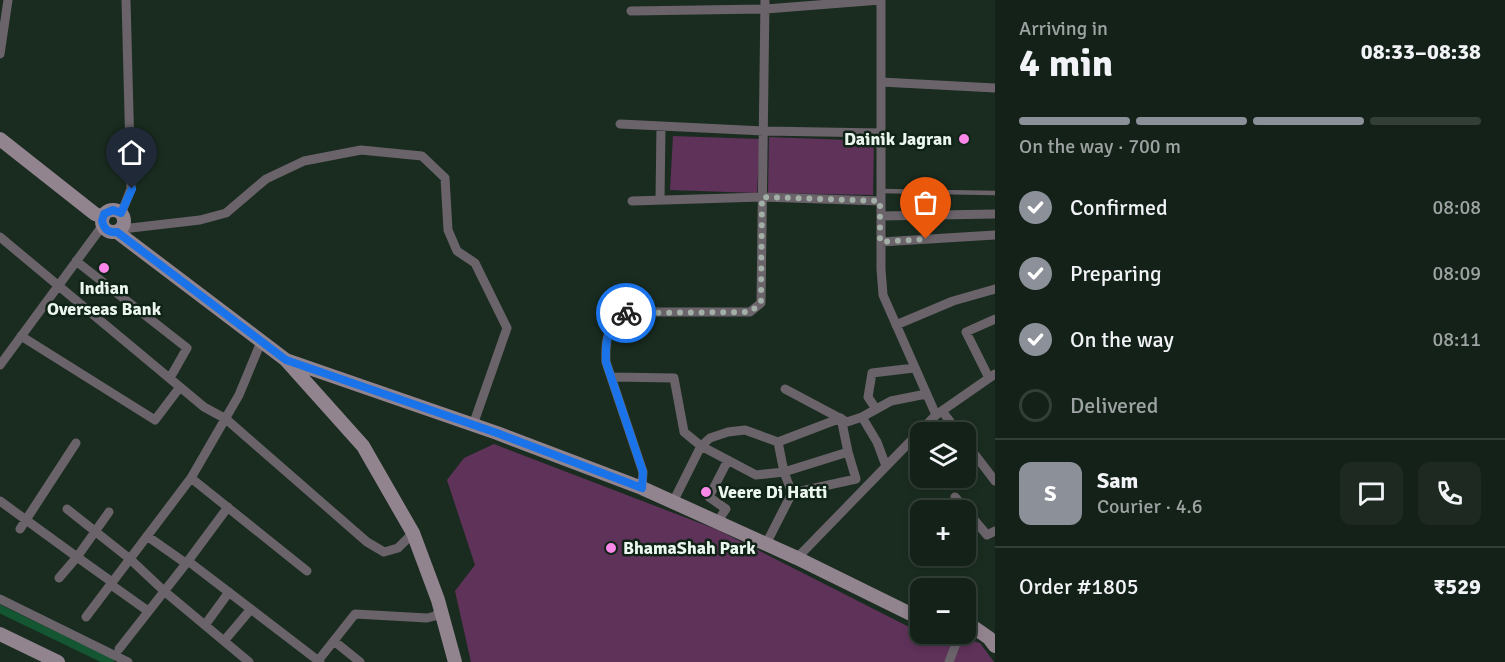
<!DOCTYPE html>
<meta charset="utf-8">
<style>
:root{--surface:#142118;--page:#1d2921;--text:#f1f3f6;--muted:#9da3a2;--line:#333e37;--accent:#8c9099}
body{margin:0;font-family:Signika,sans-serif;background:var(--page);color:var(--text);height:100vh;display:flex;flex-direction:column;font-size:22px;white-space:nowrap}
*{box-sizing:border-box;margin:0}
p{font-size:20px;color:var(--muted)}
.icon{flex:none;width:33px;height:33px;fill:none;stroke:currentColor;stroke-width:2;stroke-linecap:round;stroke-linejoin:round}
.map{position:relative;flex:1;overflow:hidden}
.sheet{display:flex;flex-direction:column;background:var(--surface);width:510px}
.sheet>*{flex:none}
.controls{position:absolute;left:910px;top:422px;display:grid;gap:12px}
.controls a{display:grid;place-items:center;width:66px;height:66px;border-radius:12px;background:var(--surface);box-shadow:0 3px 9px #0003,0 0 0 2px var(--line);font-size:30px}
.pin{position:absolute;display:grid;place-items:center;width:51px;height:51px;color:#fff;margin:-62px -26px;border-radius:50% 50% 50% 0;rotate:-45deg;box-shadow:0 0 6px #0007}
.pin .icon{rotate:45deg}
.courier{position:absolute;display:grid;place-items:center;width:60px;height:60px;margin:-30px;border:4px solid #1a73e8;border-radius:50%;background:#fff;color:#222;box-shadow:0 2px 8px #0007}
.overview em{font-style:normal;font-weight:700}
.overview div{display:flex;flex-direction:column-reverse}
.overview{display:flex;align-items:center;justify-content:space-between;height:102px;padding:0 24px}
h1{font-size:39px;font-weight:700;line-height:45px}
.bar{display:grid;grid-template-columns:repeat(4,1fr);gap:9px 6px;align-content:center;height:72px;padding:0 24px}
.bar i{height:8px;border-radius:4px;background:var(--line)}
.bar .on{background:var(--accent)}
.bar p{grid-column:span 4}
.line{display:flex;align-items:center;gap:15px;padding:0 24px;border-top:2px solid var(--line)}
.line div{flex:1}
.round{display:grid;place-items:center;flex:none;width:63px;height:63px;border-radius:12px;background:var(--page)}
ol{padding:0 24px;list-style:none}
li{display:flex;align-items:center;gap:18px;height:66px}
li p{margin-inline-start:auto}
li .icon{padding:6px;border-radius:50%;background:var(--accent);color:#fff;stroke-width:4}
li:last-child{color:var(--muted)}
li i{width:33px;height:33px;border:3px solid var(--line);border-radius:50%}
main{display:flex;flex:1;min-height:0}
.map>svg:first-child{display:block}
.green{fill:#5f3259}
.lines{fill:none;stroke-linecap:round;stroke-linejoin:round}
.canal{stroke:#155632;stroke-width:8}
.lane{stroke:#6b636a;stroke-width:4.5}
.street{stroke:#6b636a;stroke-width:9}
.secondary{stroke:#92848f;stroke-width:14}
.done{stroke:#a2afa6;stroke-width:6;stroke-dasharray:0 10.8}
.route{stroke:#1a73e8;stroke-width:8}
.poi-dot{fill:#f988e9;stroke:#102317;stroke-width:2}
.labels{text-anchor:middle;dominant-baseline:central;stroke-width:5;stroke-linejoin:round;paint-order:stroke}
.poi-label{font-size:18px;font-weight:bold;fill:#ebf6ee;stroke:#102317;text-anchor:start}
</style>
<main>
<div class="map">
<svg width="995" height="662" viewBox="0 0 995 662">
<rect width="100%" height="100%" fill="#1a2c20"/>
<path class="green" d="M673 136 760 139 757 193 670 190Z
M769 137 874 141 873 195 768 193Z
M494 444 718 530 921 633H947L980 643 994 662H471L455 591 475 565 447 480 464 458Z"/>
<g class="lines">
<path class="canal" d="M0 609 110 662"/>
<path class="lane" d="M881 191 995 193"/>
<path class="street" d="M881 0V269L883 295 936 415
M631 11 766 9 880 0
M0 54 8 0
M881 82 995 88
M620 124 764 131 881 133
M660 199 661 126
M632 201 762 197 880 201
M121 214 131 189 126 0
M881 216 995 214
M122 229 200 220 226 213 266 179 304 161 361 150 422 156 445 178 448 230 457 251 475 263 507 328 473 425
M0 237 204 407 226 419 367 542 384 552 398 548 413 533
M881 242 995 235
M76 261 187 348 170 378
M896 325 953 301 995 289
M21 336 155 420 180 387
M0 365 103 225
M611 377 674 378 684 432 701 446 673 502
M989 378 966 332 995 319
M785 389 847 422 862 417 891 401 926 394
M876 409 868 397 872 373 914 368
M942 411 958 432
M862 417 877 442 886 466
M841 418 848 452 784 472 778 442Z
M966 443 995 481
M191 478 307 571
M642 488 643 472 606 362C605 343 607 321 627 312H750L761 303 765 0
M792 493 856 479 848 452
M955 497 987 535 995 531
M0 501 77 557 109 512
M67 509 130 559 164 591 249 662
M717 522 726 509 709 497 728 460
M20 529 76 443
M147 536 184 562 188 561 228 507
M766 544 792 493 784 472 756 475 701 446 710 438 728 432 745 430 778 442
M797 558 936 415 995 374
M59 578 77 557 112 582
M110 584 148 611
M0 599 128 662
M86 617 191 478 239 395 261 342
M205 625 229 592
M224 641 251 609
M334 641 360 662
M119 649 188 561 320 662
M317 662 355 614 427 618 435 616 441 610
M949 662 960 633"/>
<path class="secondary" d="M0 139 95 214 103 217
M102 221a11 11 0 1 1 22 0a11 11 0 1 1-22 0Z
M117 232 286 360 363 446 413 533 438 600 455 662
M286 360 497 433 642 488 797 558 921 619
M966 622 989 638 995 646
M0 634 58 662"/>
</g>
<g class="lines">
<path class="done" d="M626 313 750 312 761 303 762 197 880 201V242L926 239"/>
<path class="route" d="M132 189 121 213 113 210 104 214 102 221C104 229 108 233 117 232L286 360 497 433 642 488 643 472 606 362C605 344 607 321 626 313"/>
</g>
<g class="poi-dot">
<circle cx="964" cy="139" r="6"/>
<circle cx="104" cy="268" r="6"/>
<circle cx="706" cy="492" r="6"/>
<circle cx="611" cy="548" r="6"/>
</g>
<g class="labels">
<g class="poi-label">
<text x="952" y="139" text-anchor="end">Dainik Jagran</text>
<text x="104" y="288" text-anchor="middle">Indian<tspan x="104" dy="21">Overseas Bank</tspan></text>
<text x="718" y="492">Veere Di Hatti</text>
<text x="623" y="548">BhamaShah Park</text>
</g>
</g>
</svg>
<div class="controls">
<a><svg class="icon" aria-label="layers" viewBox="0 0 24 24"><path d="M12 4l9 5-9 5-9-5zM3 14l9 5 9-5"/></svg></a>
<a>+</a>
<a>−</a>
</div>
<div class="pin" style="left:926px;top:239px;background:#ea580c"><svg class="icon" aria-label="bag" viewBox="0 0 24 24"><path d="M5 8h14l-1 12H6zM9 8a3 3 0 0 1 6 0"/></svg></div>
<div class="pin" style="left:132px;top:189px;background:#1f2937"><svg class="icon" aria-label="home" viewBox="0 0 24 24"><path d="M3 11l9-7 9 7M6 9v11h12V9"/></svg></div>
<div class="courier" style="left:626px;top:313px"><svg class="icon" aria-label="bike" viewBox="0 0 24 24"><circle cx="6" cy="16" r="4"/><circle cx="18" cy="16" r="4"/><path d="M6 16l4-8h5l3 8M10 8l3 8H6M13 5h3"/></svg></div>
</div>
<section class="sheet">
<div class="overview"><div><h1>4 min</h1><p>Arriving in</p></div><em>08:33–08:38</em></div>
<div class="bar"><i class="on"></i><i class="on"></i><i class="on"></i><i></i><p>On the way · 700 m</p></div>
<ol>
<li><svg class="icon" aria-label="check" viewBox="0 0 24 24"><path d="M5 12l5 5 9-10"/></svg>Confirmed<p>08:08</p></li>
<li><svg class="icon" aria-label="check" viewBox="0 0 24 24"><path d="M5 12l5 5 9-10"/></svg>Preparing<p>08:09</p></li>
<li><svg class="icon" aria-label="check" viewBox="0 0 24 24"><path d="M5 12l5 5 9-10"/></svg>On the way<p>08:11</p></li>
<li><i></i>Delivered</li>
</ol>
<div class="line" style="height:108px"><b class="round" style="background:var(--accent);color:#fff">S</b><div><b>Sam</b><p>Courier · 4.6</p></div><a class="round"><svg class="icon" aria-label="chat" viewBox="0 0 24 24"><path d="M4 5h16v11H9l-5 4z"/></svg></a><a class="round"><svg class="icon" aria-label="phone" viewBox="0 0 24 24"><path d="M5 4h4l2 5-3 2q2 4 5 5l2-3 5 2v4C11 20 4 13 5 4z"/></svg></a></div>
<div class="line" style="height:78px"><div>Order #1805</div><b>₹529</b></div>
</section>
</main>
